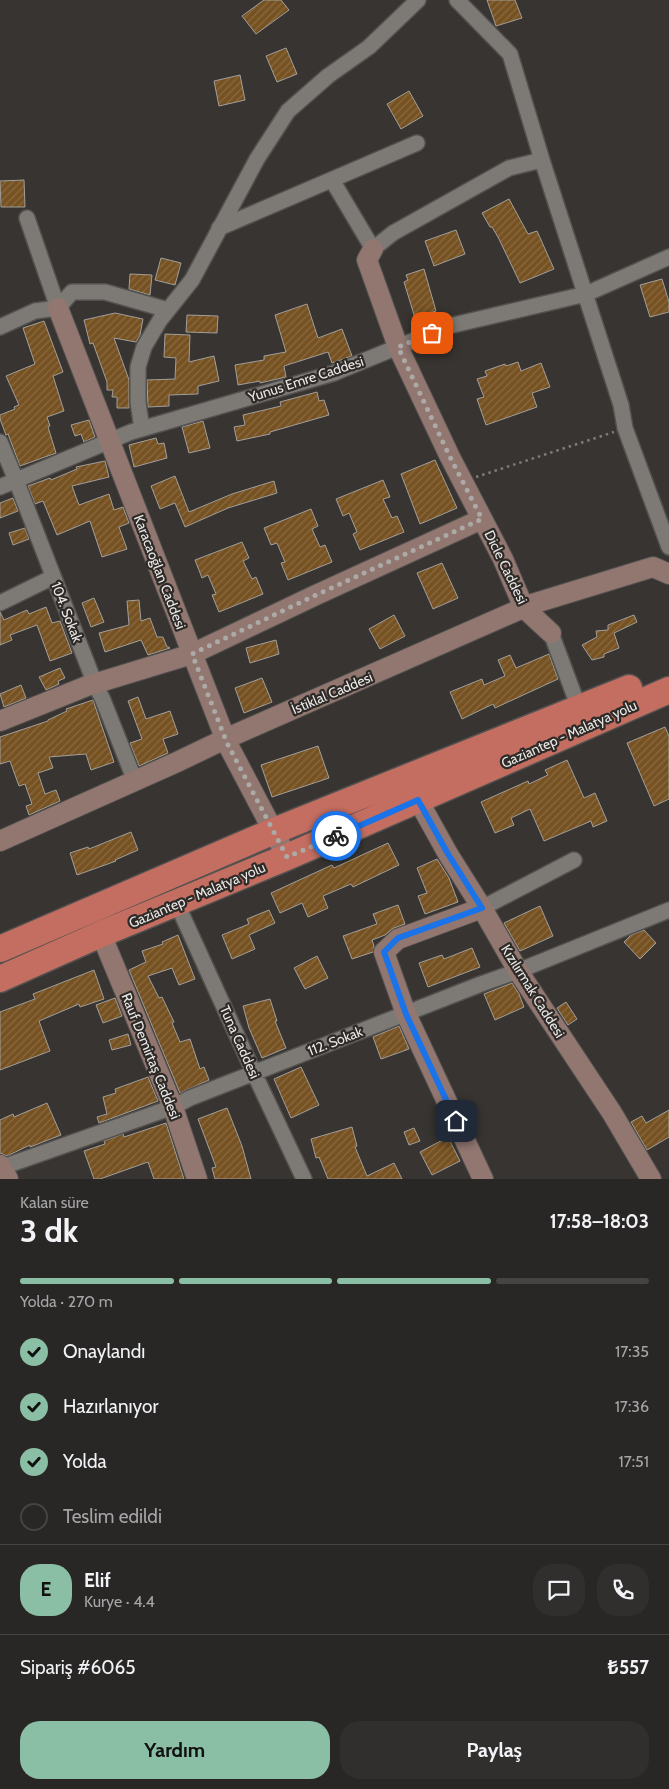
<!DOCTYPE html>
<html lang="tr">
<meta charset="utf-8">
<style>
:root{--surface:#292725;--page:#312f2d;--text:#f1f3f6;--muted:#a5a5a7;--line:#454442;--accent:#8abfa5}
body{margin:0;font-family:Cabin,sans-serif;background:var(--page);color:var(--text);height:100vh;display:flex;flex-direction:column;font-size:19px;white-space:nowrap}
*{box-sizing:border-box;margin:0}
p{font-size:16px;color:var(--muted)}
.icon{flex:none;width:28px;height:28px;fill:none;stroke:currentColor;stroke-width:2;stroke-linecap:round;stroke-linejoin:round}
.map{position:relative;height:1179px;overflow:hidden}
.side{display:flex;flex-direction:column;background:var(--surface);flex:1}
.side>*{flex:none}
.pin{position:absolute;display:grid;place-items:center;width:42px;height:42px;color:#fff;margin:-21px;border-radius:10px;box-shadow:0 2px 8px #0006}
.courier{position:absolute;display:grid;place-items:center;width:50px;height:50px;margin:-25px;border:4px solid #1a73e8;border-radius:50%;background:#fff;color:#222;box-shadow:0 1px 6px #0007}
.headline em{font-style:normal;font-weight:700}
.headline div{display:flex;flex-direction:column-reverse}
.headline{display:flex;align-items:center;justify-content:space-between;height:85px;padding:0 20px}
h1{font-size:32px;font-weight:700;line-height:38px}
.bar{display:grid;grid-template-columns:repeat(4,1fr);gap:8px 5px;align-content:center;height:60px;padding:0 20px}
.bar i{height:6px;border-radius:4px;background:var(--line)}
.bar .on{background:var(--accent)}
.bar p{grid-column:span 4}
.line{display:flex;align-items:center;gap:12px;padding:0 20px;border-top:1px solid var(--line)}
.line div{flex:1}
.round{display:grid;place-items:center;flex:none;width:52px;height:52px;border-radius:20px;background:var(--page)}
ol{padding:0 20px;list-style:none}
li{display:flex;align-items:center;gap:15px;height:55px}
li p{margin-inline-start:auto}
li .icon{padding:5px;border-radius:50%;background:var(--accent);color:#111;stroke-width:4}
li:last-child{color:var(--muted)}
li i{width:28px;height:28px;border:2px solid var(--line);border-radius:50%}
.primary-button{display:flex;gap:10px;margin-top:auto;padding:10px 20px}
.primary-button a{flex:1;height:58px;border-radius:20px;background:var(--accent);color:#111;font-size:20px;font-weight:700;line-height:58px;text-align:center}
.primary-button a+a{background:var(--page);color:var(--text)}
.map>svg:first-child{display:block}
.building{fill:url(#building-hatch);stroke:#a29f9b}
.lines{fill:none;stroke-linecap:round;stroke-linejoin:round}
.street-casing{stroke:#53514f;stroke-width:18}
.secondary-casing{stroke:#53514f;stroke-width:22}
.highway-casing{stroke:#53514f;stroke-width:29}
.path{stroke:#7f7c79;stroke-width:2.5;stroke-dasharray:2.5 4;stroke-linecap:butt}
.street{stroke:#7d7a76;stroke-width:15}
.secondary{stroke:#927670;stroke-width:20}
.highway{stroke:#c46e61;stroke-width:26}
.done{stroke:#acaaa7;stroke-width:5;stroke-dasharray:0 9}
.route{stroke:#1a73e8;stroke-width:6}
.labels{text-anchor:middle;dominant-baseline:central;stroke-width:4.5;stroke-linejoin:round;paint-order:stroke}
.street-label{font-size:14px;fill:#ebe9e7;stroke:#2d2a27}
</style>
<div class="map">
<svg width="669" height="1179" viewBox="0 0 669 1179">
<defs>
<pattern id="building-hatch" width="6" height="6" patternUnits="userSpaceOnUse" patternTransform="scale(1.25)"><rect width="6" height="6" fill="#765121"/><path d="M-1 1l2-2M0 6l6-6M5 7l2-2" fill="none" stroke="#8a6a41"/></pattern>
</defs>
<rect width="100%" height="100%" fill="#373431"/>
<path class="building" d="M264 0H281L289 10 256 34 242 16Z
M487 0H515L522 18 496 26Z
M286 48 297 74 277 82 266 56Z
M240 75 245 100 219 106 214 81Z
M409 91 423 116 401 129 387 104Z
M24 180 25 207H1L0 181Z
M509 199 528 234 537 231 554 269 520 283 498 237 492 227H490L482 213Z
M456 230 465 254 434 266 425 241Z
M161 258 181 263 175 285 155 280Z
M424 269 436 311 415 318 404 282 408 280 406 275Z
M130 274 152 275 150 295 129 289Z
M662 279 669 302V312L650 317 640 285Z
M307 304 318 338 342 329 352 356 332 363 328 352 284 366 286 377 260 383V381L238 385 235 365 264 360V356L286 352 275 315Z
M115 313 143 319 140 335 136 342 114 338 129 380V408H117V397H112L113 390H107V382L93 343 90 344 84 320Z
M187 315 218 316 217 333 186 332Z
M44 321 63 372 53 376 64 411 47 417 50 426 48 427 56 453 20 466 8 434 6 435 0 419V415L15 409 14 407 19 405 6 376 35 364 23 328Z
M165 334 190 335 189 362 214 356 219 381 198 386V394L169 395V406L148 407 147 380 175 379 176 358 164 357Z
M518 362 521 371 541 363 550 387 532 393 537 407 486 425 477 399 484 397 477 379 487 376 485 371 505 364 506 366Z
M317 392 319 401 324 400 329 415 270 432V434L237 441 234 427 245 425 243 415 281 406 280 402Z
M89 420 95 437 84 442 81 434 75 436 71 425Z
M203 421 210 448 189 453 182 427Z
M156 438 158 444 164 443 167 458 134 467 129 445Z
M435 460 457 508 420 524 401 474Z
M105 461 109 477 72 486 79 505 109 494 114 510 123 507 129 523 119 527 127 549 102 557 90 521 57 535 43 501 35 504 28 486 50 478 51 480 77 469 76 467Z
M175 476 189 512 232 494 274 481 277 493 228 508 185 527 175 503 160 509 151 486Z
M383 480 390 497 383 499 392 518 397 516 404 532 360 550 353 534 357 532 349 513 343 516 336 499Z
M13 498 18 511 0 518V503Z
M311 509 318 526 312 529 320 547 325 545 332 562 288 580 281 563 285 562 277 543 271 545 264 528Z
M25 528 29 539 13 545 9 533Z
M242 542 249 558 243 561 252 579 256 577 263 594 219 612 212 595 216 594 208 575 202 578 195 560Z
M442 563 458 598 433 609 417 573Z
M94 598 104 622 91 627 82 603Z
M139 600 141 621 150 618 157 637H163L167 647H169L170 648 148 655 141 640 105 652 99 633 129 625 127 601Z
M46 607 52 623 60 621 72 653 50 661 37 625 10 635 12 640 0 645V612L4 620 27 610 29 614Z
M394 615 405 636 380 649 369 629Z
M634 615 637 622 614 633 619 648 604 654V657L592 660 582 645 597 637 596 631 608 630V625Z
M276 640 279 654 250 663 246 648Z
M549 654 558 679 495 708 493 704 462 719 450 692 482 679 484 685 505 676 498 660 510 655 516 668Z
M60 668 65 678 58 681 59 684 46 690 39 677Z
M262 678 272 702 244 713 235 688Z
M21 685 26 698 4 707 0 694Z
M138 697 146 719 170 711 178 734 163 739 168 753 139 766 130 743 142 739 128 701Z
M93 700 114 762 91 770 86 754 49 757 53 768 38 773 45 794 56 790 60 801 29 815 26 806 32 804 25 784 19 786 10 761 0 764V737L48 721V720L67 711 66 709Z
M665 727 669 736V799L654 806 627 743Z
M318 746 329 778 272 797 261 765Z
M567 760 584 798 595 793 607 821 593 827 591 821 544 841 530 809 511 818 514 825 495 833 481 802 528 781 529 784 548 775 545 770Z
M131 832 138 850 115 860 116 861 77 875 70 853 88 847 89 849Z
M388 843 399 865 353 887 351 884 323 896 328 908 308 917 302 903 280 913 271 893 332 865 334 868Z
M437 859 449 878 458 902 425 914 418 896 427 893 417 868Z
M398 905 405 924 394 928 385 935 372 940 374 946 373 952 352 959 343 936 377 924 373 914Z
M540 906 553 936 520 951 504 923Z
M269 910 275 923 249 935 255 949 232 959 222 935 249 924 247 919Z
M644 930 656 943 640 959 624 942 631 935Z
M178 935 195 979 179 985 172 968 148 976 159 998 162 997 174 1022 172 1023 180 1042 190 1039 200 1069 204 1067 209 1080 180 1093 129 970 146 962 142 951 163 944 162 942Z
M472 948 480 967 428 987 419 963 442 955 444 959Z
M317 956 328 978 305 989 294 968Z
M94 970 104 999 80 1007 79 1004 39 1021 50 1051 0 1070V1012L35 999 33 994Z
M512 983 519 994 524 1007 495 1020 484 994Z
M115 998 122 1016 103 1023 96 1005Z
M270 999 277 1021H275L286 1048 262 1058 249 1028 243 1006Z
M566 1002 577 1019 568 1025 557 1008Z
M399 1026 409 1049 381 1059 373 1037Z
M128 1034 131 1045 112 1050 109 1040Z
M301 1067 319 1105 291 1118 274 1079Z
M148 1077 158 1101 99 1123 97 1117 107 1114 103 1097 116 1093 115 1089Z
M47 1103 61 1135 30 1147V1145L7 1156 0 1153V1120L13 1114 14 1117Z
M227 1108 242 1146 251 1179H215L212 1168 216 1167 198 1119Z
M669 1110V1137L647 1150 631 1122 642 1116 646 1123Z
M166 1123 184 1179H154L148 1162 100 1179H94L84 1151 105 1144 104 1141 123 1134 124 1137Z
M352 1127 357 1146 355 1147 367 1176 394 1163 402 1179H328L319 1157 316 1158 311 1139Z
M414 1128 420 1141 409 1145 404 1132Z
M448 1137 460 1161 432 1175 420 1152Z"/>
<g class="lines">
<g class="street-casing">
<path id="street" d="M457 0 510 54 542 160
M332 180 373 249 393 233 509 168 542 160 621 405 625 428 669 547
M27 218 58 308
M219 228 417 143
M58 308 72 292H105L168 310
M0 327 35 311 58 308
M142 429 138 402V367L144 347 160 320 192 280 257 159 288 111 328 76 369 47 418 0
M0 442 16 480 95 684 103 700 135 781
M0 487 131 432 334 373 449 326 586 294 669 257
M0 603 53 577
M551 633 579 708
M177 904 254 1073 304 1179
M482 908 574 860
M0 1168 173 1107 190 1098 481 984 518 971 669 910"/>
</g>
<g class="secondary-casing">
<path id="secondary" d="M373 249 367 260 398 347 450 457 503 559 524 608 551 633
M58 308 227 743 287 857
M0 721 87 686 192 654 316 595 482 519
M418 800 448 854 482 908 518 971 612 1113 651 1179
M0 841 177 762 225 739 532 604 653 567 669 574
M482 908 398 939 384 952 406 1014 483 1179
M101 934 173 1107 197 1179
M0 1165 8 1179"/>
</g>
<g class="highway-casing">
<path id="highway" d="M0 949 274 831 629 688
M0 979 101 934 287 857 669 690"/>
</g>
<path class="path" d="M476 477 614 432"/>
<use href="#street" class="street"/>
<use href="#secondary" class="secondary"/>
<use href="#highway" class="highway"/>
</g>
<g class="lines">
<path class="done" d="M336 836 287 857 227 743 192 654 316 595 482 519 450 457 398 347 432 333"/>
<path class="route" d="M336 836 418 800 448 854 482 908 398 938 384 952 406 1014 456 1121"/>
</g>
<g class="labels">
<g class="street-label">
<text transform="translate(306 379) rotate(-18)">Yunus Emre Caddesi</text>
<text transform="translate(506 567) rotate(64)">Dicle Caddesi</text>
<text transform="translate(160 572) rotate(69)">Karacaoğlan Caddesi</text>
<text transform="translate(67 612) rotate(69)">104. Sokak</text>
<text transform="translate(332 693) rotate(-23)">İstiklal Caddesi</text>
<text transform="translate(569 734) rotate(-24)">Gaziantep - Malatya yolu</text>
<text transform="translate(197 895) rotate(-23)">Gaziantep - Malatya yolu</text>
<text transform="translate(533 991) rotate(58)">Kızılırmak Caddesi</text>
<text transform="translate(335 1041) rotate(-21)">112. Sokak</text>
<text transform="translate(240 1042) rotate(66)">Tuna Caddesi</text>
<text transform="translate(151 1056) rotate(68)">Rauf Demirtaş Caddesi</text>
</g>
</g>
</svg>
<div class="pin" style="left:432px;top:333px;background:#ea580c"><svg class="icon" aria-label="bag" viewBox="0 0 24 24"><path d="M5 8h14l-1 12H6zM9 8a3 3 0 0 1 6 0"/></svg></div>
<div class="pin" style="left:456px;top:1121px;background:#1f2937"><svg class="icon" aria-label="home" viewBox="0 0 24 24"><path d="M3 11l9-7 9 7M6 9v11h12V9"/></svg></div>
<div class="courier" style="left:336px;top:836px"><svg class="icon" aria-label="bike" viewBox="0 0 24 24"><circle cx="6" cy="16" r="4"/><circle cx="18" cy="16" r="4"/><path d="M6 16l4-8h5l3 8M10 8l3 8H6M13 5h3"/></svg></div>
</div>
<section class="side">
<div class="headline"><div><h1>3 dk</h1><p>Kalan süre</p></div><em>17:58–18:03</em></div>
<div class="bar"><i class="on"></i><i class="on"></i><i class="on"></i><i></i><p>Yolda · 270 m</p></div>
<ol>
<li><svg class="icon" aria-label="check" viewBox="0 0 24 24"><path d="M5 12l5 5 9-10"/></svg>Onaylandı<p>17:35</p></li>
<li><svg class="icon" aria-label="check" viewBox="0 0 24 24"><path d="M5 12l5 5 9-10"/></svg>Hazırlanıyor<p>17:36</p></li>
<li><svg class="icon" aria-label="check" viewBox="0 0 24 24"><path d="M5 12l5 5 9-10"/></svg>Yolda<p>17:51</p></li>
<li><i></i>Teslim edildi</li>
</ol>
<div class="line" style="height:90px"><b class="round" style="background:var(--accent);color:#111">E</b><div><b>Elif</b><p>Kurye · 4.4</p></div><a class="round"><svg class="icon" aria-label="chat" viewBox="0 0 24 24"><path d="M4 5h16v11H9l-5 4z"/></svg></a><a class="round"><svg class="icon" aria-label="phone" viewBox="0 0 24 24"><path d="M5 4h4l2 5-3 2q2 4 5 5l2-3 5 2v4C11 20 4 13 5 4z"/></svg></a></div>
<div class="line" style="height:65px"><div>Sipariş #6065</div><b>₺557</b></div>
<div class="primary-button"><a>Yardım</a><a>Paylaş</a></div>
</section>
